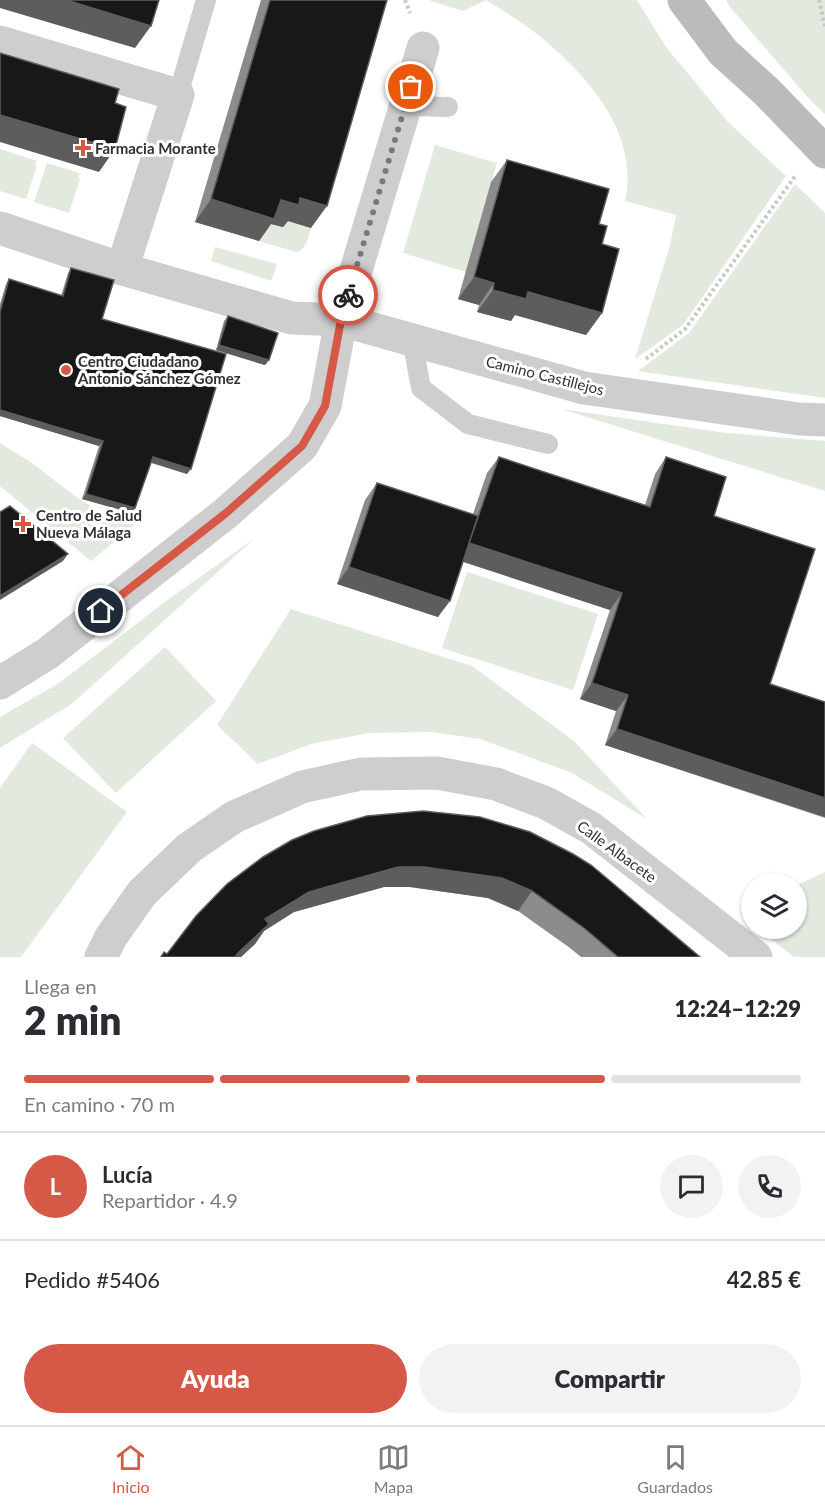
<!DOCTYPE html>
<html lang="es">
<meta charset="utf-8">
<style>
:root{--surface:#fff;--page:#f2f2f3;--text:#2b2b33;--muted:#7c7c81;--line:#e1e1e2;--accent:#d65846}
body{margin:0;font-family:Lato,sans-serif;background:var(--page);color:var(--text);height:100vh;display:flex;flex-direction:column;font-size:22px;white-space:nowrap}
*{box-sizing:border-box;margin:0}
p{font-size:20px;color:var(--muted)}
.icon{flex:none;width:33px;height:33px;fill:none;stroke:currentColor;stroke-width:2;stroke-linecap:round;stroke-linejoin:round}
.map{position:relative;height:957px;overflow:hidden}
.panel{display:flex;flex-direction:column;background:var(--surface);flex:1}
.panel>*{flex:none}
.buttons{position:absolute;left:741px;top:873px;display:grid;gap:12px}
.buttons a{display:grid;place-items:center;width:66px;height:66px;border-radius:50%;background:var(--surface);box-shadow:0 2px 4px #0004;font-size:30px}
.pin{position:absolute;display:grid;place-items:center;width:51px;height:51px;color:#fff;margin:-26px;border:3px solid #fff;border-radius:50%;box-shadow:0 2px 6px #0007}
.courier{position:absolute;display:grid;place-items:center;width:60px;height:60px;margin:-30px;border:4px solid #d65846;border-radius:50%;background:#fff;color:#222;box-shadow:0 2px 8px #0007}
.headline em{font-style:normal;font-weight:800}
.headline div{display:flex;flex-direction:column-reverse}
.headline{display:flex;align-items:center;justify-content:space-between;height:102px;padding:0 24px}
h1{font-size:39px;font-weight:800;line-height:45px}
.bar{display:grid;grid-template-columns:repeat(4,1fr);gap:9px 6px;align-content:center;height:72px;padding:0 24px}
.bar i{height:8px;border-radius:4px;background:var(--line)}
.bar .on{background:var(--accent)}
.bar p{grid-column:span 4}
.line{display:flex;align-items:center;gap:15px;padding:0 24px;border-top:2px solid var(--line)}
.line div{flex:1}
.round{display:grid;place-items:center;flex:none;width:63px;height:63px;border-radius:32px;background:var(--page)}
.button{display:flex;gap:12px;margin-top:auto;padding:12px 24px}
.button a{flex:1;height:69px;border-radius:36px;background:var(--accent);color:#fff;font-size:24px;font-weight:800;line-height:69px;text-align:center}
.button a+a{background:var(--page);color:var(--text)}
.tab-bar{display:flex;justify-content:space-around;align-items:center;height:84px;border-top:2px solid var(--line);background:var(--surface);font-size:16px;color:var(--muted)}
.tab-bar a{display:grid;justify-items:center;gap:3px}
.tab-bar .on{color:var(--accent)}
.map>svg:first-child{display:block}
.green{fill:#e2e9de}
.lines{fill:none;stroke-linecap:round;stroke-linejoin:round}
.path{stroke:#c8c8c8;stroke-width:4;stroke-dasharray:3 3;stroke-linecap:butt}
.lane{stroke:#cecece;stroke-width:20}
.street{stroke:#cecece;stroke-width:33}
.secondary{stroke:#bbb;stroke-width:33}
.wall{fill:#8c8c8c}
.shaded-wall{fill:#5d5d5d}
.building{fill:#181818;stroke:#5d5d5d;stroke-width:1.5}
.done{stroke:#797979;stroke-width:6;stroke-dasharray:0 10.8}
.route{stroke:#d65846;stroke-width:8}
.poi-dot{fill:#d65846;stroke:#fff;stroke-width:2}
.labels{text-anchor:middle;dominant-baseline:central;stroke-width:6;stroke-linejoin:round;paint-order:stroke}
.poi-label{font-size:15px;font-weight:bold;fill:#313131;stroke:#fff;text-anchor:start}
.street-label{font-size:15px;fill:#313131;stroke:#fff}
</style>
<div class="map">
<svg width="825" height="957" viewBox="0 0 825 957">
<rect width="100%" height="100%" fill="#fff"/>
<path class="green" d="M428 0H637L666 47 728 122 786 176 683 325 635 359 670 245 676 215 625 201C640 132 586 74 537 34 521 21 503 11 486 0L463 11Z
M726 0H825V114L810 100 730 7Z
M435 145 497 163 466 272 403 253Z
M0 149 37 161 35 165 37 166 26 199 0 191Z
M47 163 80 173 78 178 80 179 69 213 34 202Z
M795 184 825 213V398L638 371 689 333Z
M285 220 311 228C308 237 307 250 296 252L259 241 265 222Z
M215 247 277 264 271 281 211 261Z
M561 409 726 433 825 441V491Z
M0 443 32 463 72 494 104 515 144 517 91 561 0 486Z
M255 538 73 703 0 748V717L59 683 173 596Z
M467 572 598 614 573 690 442 648Z
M291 609 472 666 574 741 647 819 572 773 480 739 432 732 369 733 311 744 258 764 217 725Z
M165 647 216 701 116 793 63 738Z
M32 743 127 812 21 957H0V788Z
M825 872V957H794L758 929 796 928 797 885Z"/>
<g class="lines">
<path class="path" d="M405 0 410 13
M819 0 825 27
M646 359 685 329 796 175"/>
<path class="lane" d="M178 95 206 0
M406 106 448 107
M412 340 421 388 468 424 548 444"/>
<path class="street" d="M0 42 178 95 122 269
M0 228 122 269 292 318 341 320 584 388 799 419 825 420
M0 683 48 653 226 513 302 446 325 406 341 320 423 48
M101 957 111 937 142 893 189 848 234 817 302 787 361 774 437 773 496 784 546 803 591 828 756 957"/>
<path class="secondary" d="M684 0 723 52 766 91 825 152"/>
</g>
<path class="wall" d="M261 0H387L311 228 288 221 283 227 271 224 259 241 195 222Z
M507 160 599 224 602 244V313L586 335 515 315 511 321 477 312 479 305 458 299 491 182Z
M71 268 102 319 187 474 151 463 132 513 82 499 99 446 0 416V304L6 284 9 279 61 296 68 273Z
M228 316 269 360 265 365 216 350 224 321Z
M499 457 645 505 655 474 666 457 714 516 770 684 825 702V818L605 745 616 711 580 699 610 610 463 562 438 617 337 584 365 500 377 483 473 514 487 473Z
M367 816 700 957H581L570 948 518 911 488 898 410 887H384L294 912 264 931 255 944 241 957H160L164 952 167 954Z"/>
<path class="shaded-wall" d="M0 0H66L151 26 135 48 0 8Z
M0 115 115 149 99 172 0 142Z
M300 198 327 206 311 228 288 221 283 227 271 224 259 241 195 222 211 199 281 200Z
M474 277 494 283 479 305 458 299Z
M493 290 528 292 602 313 586 335 515 315 511 321 477 312Z
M219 345 269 360 265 365 216 350Z
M0 410 103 441 99 446 0 416Z
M153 457 191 469 187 474 150 462Z
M86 494 135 508 132 513 82 499Z
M469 543 622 593 610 610 458 560Z
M68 554 63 561 0 600V596Z
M349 567 450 601 438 617 337 584Z
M592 683 628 695 616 711 580 699Z
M617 729 825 798V817L605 745Z
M398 867H424L502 878 532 891 518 911 488 898 410 887H384L294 912 264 931 255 944 241 957H235L265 919 309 892Z"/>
<path class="building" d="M66 0H159L151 26Z
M270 0H387L327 206 300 198 299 205 281 200 274 219 211 199Z
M0 53 119 89 115 103 126 107 115 149 0 115Z
M507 160 609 189 599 224 607 226 602 244 619 249 602 313 528 292 526 299 493 290 494 283 474 277Z
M71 268 114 280 102 319 226 354 191 469 153 457 135 508 86 494 103 441 0 410V312L9 279 63 296Z
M228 316 278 333 269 360 219 345Z
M499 457 650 507 666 457 726 477 714 516 815 549 770 684 825 702V798L617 729 628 695 592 683 622 593 469 543Z
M377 483 478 516 450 601 349 567Z
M10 506 68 554 0 596V512Z
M423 811 480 817 530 832 573 854 591 865 700 957H618L584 928 532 891 502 878 424 867H398L309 892 265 919 269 924 238 953 235 957H161L164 952 167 954 196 916 227 884 263 857 292 840 314 831 367 816Z"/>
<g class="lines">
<path class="done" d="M348 295 411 87"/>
<path class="route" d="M101 611 226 513 302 446 325 406 341 320 348 295"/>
</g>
<g class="poi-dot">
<path d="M80 139h6v6h6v6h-6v6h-6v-6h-6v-6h6z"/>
<circle cx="66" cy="370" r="6"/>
<path d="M20 515h6v6h6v6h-6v6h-6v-6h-6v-6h6z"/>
</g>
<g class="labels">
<g class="poi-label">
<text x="95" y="148">Farmacia Morante</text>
<text x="78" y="361">Centro Ciudadano<tspan x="78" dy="17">Antonio Sánchez Gómez</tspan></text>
<text x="36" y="515">Centro de Salud<tspan x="36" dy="17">Nueva Málaga</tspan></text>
</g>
<g class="street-label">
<text transform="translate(545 375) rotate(14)">Camino Castillejos</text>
<text transform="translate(617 851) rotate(36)">Calle Albacete</text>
</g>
</g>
</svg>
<div class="buttons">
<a><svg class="icon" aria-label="layers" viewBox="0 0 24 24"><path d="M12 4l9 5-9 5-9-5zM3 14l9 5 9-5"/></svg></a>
</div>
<div class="pin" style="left:411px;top:87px;background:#ea580c"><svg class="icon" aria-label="bag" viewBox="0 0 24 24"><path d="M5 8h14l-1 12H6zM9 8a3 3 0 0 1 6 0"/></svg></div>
<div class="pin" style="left:101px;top:611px;background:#1f2937"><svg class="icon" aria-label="home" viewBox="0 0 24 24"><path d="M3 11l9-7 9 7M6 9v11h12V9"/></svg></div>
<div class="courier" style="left:348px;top:295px"><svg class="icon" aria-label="bike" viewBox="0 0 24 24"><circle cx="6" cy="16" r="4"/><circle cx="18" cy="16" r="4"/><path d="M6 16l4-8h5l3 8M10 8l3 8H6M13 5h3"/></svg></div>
</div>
<section class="panel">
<div class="headline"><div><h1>2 min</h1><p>Llega en</p></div><em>12:24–12:29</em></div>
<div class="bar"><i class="on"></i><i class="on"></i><i class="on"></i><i></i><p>En camino · 70 m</p></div>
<div class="line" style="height:108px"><b class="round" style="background:var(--accent);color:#fff">L</b><div><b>Lucía</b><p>Repartidor · 4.9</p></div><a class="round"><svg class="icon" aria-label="chat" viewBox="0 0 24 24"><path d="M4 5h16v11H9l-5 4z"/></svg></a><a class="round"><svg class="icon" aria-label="phone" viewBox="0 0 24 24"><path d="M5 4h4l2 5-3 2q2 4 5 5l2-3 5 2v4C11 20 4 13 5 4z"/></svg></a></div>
<div class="line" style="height:78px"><div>Pedido #5406</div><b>42.85 €</b></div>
<div class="button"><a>Ayuda</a><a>Compartir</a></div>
</section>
<nav class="tab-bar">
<a class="on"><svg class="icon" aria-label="home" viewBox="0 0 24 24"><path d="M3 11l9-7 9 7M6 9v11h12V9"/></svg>Inicio</a>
<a><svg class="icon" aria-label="map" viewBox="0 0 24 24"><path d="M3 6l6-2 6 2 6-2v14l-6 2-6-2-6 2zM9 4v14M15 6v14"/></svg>Mapa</a>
<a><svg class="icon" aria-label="saved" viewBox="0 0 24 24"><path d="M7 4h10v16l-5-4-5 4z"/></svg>Guardados</a>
</nav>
